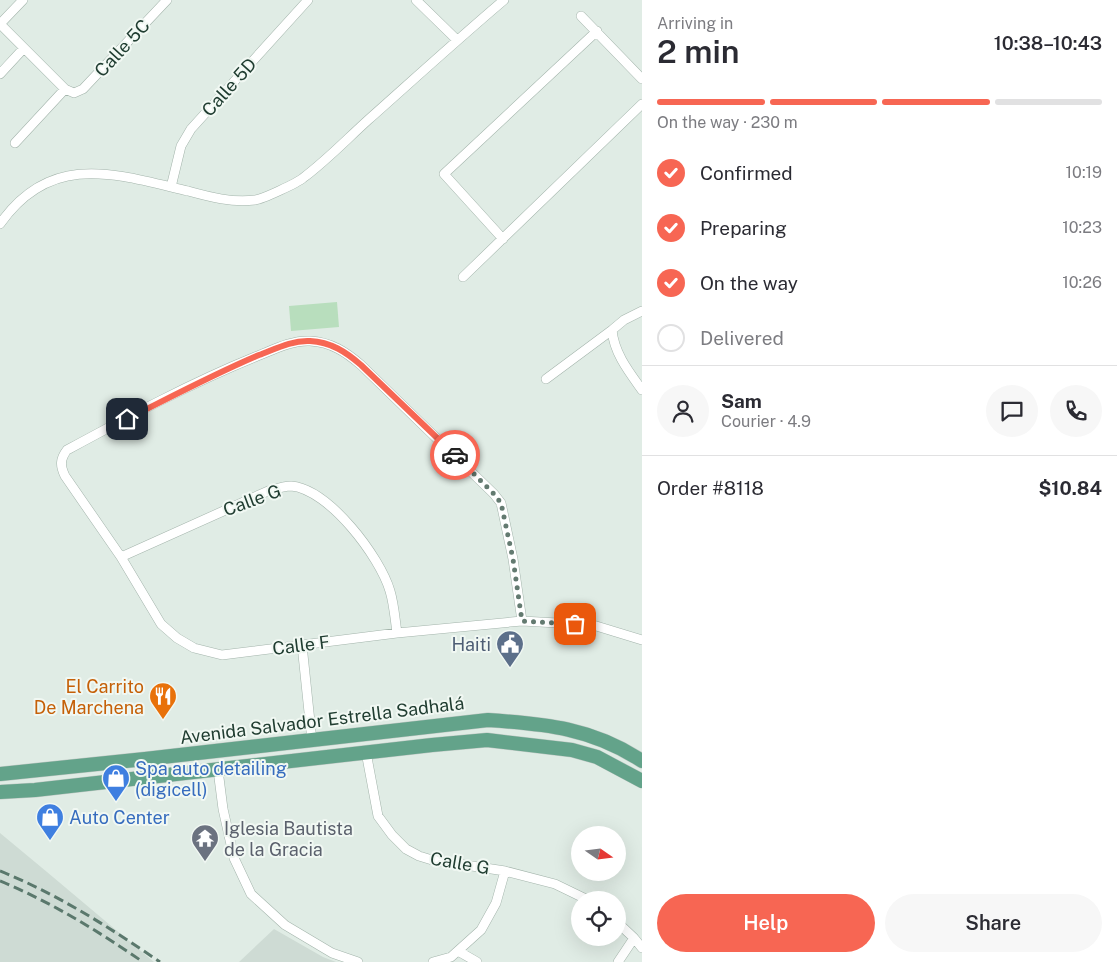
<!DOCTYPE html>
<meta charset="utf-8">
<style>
:root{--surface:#fff;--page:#f7f7f7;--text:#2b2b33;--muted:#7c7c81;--line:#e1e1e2;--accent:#f76653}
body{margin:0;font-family:"Public Sans",sans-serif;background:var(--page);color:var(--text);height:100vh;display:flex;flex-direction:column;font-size:19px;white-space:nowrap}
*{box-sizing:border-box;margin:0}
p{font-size:16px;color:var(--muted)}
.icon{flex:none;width:28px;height:28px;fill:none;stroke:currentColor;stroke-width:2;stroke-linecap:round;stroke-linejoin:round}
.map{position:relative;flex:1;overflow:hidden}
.panel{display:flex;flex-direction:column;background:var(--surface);width:475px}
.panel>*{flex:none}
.needle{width:32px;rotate:104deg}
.tools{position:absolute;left:571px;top:826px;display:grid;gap:10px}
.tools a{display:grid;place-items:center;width:55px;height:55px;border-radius:50%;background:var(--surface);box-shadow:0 5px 20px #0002;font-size:25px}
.pin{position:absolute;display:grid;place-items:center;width:42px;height:42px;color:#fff;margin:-21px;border-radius:10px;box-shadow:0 2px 8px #0006}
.courier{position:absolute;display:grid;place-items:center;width:50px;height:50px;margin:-25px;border:4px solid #f76653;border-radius:50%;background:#fff;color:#222;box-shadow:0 1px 6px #0007}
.head em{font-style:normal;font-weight:600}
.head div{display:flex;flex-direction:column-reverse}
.head{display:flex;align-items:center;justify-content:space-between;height:85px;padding:0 15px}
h1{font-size:32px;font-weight:600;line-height:38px}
.bar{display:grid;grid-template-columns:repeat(4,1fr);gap:8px 5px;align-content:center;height:60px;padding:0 15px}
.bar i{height:6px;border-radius:4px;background:var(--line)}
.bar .on{background:var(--accent)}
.bar p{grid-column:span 4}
.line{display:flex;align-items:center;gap:12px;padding:0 15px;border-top:1px solid var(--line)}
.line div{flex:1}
.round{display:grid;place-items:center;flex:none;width:52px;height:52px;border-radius:26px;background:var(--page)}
ol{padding:0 15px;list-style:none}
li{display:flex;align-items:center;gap:15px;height:55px}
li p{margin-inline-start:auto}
li .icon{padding:5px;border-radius:50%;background:var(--accent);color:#fff;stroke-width:4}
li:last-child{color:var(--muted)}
li i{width:28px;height:28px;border:2px solid var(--line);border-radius:50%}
.action{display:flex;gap:10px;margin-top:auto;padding:10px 15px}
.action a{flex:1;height:58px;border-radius:30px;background:var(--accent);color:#fff;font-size:20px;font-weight:600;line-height:58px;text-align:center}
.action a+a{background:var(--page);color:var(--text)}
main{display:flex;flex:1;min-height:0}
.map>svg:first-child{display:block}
.built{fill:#cedbd4}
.green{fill:#b8debd}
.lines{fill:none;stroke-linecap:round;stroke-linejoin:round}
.street-casing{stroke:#a3b4ab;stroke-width:10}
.primary-casing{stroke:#c1c9c5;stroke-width:15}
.street{stroke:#fff;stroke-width:9}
.primary{stroke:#63a38a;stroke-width:14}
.rail{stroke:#5a786c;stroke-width:3;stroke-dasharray:10 5;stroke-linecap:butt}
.done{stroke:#637a70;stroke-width:5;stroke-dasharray:0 9}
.route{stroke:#f76653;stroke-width:6}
.labels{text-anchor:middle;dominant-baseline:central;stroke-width:4;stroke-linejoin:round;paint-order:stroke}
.street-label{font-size:18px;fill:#203d31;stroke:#f1f8f3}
.service-label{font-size:18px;fill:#4e5e75;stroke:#f1f8f3;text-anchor:end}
.food-label{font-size:18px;fill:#c56008;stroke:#f1f8f3;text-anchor:end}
.shop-label{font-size:18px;fill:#366cbe;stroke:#f1f8f3;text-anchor:start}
.worship-label{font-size:18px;fill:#5b616d;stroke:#f1f8f3;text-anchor:start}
</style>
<main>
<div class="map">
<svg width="642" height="962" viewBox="0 0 642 962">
<rect width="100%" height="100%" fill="#e0ece5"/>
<path class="built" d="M0 833 47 872 154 962H0Z
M274 929 323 957 336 962H239Z"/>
<path class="green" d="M337 302 339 327 291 331 289 306Z"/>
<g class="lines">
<g class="street-casing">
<path id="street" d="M416 0 457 40
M581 16 642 79
M0 24 65 89 74 93 83 89 167 0
M0 24 23 0
M0 74 24 48
M15 143 65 89
M171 187 181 146 191 129 308 0
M0 224C51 151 116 174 188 191 210 197 232 203 255 200 263 199 297 183 303 178 326 161 347 139 368 120 413 80 458 39 504 0
M503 239 444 174 597 31
M463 277 642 104
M612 330C614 353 629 372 642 390
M546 379 612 330 624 320 642 311
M121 557 268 491C275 489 284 486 291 486 329 489 380 557 390 591 394 604 395 619 397 633
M522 621 513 559 501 503 494 494 361 365C346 352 331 342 310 341 291 340 273 350 255 357 191 383 128 417 67 450 60 459 60 466 65 476L121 557 161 624 177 638 194 648 222 655 397 633 522 621 593 625 642 640
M302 645 312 741
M366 752 378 816 392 835 406 849 419 856 432 860 505 871 555 884 588 900
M218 770 223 809 234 858 251 894 285 925 332 953 358 962
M618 923 634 938 642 948
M458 951 477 962
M433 962 451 957 481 930 496 903 505 871
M618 962 634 938"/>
</g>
<g class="primary-casing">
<path id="primary" d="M0 774 145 759 488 720C546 724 592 728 642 761
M0 792 35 790 432 745 487 740 572 750 597 757 642 781"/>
</g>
<use href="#street" class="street"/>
<use href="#primary" class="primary"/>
<path class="rail" d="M0 871C57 894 109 927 160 962
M0 881C51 902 98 931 143 962"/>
</g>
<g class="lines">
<path class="done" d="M455 455 494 494 501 503 513 559 522 621 575 624"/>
<path class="route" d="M127 419C171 397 214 374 259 355 275 349 292 340 310 341 331 342 346 352 361 365L455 455"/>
</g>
<defs>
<g id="civic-pin" transform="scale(1.4375)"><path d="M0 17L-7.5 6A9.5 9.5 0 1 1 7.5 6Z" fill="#5c6f8a" stroke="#f1f8f3"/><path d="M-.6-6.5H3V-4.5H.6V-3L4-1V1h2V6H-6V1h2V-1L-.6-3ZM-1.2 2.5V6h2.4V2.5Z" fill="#fff"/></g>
<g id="restaurant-pin" transform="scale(1.4375)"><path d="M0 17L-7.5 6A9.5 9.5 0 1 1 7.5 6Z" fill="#e8710a" stroke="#f1f8f3"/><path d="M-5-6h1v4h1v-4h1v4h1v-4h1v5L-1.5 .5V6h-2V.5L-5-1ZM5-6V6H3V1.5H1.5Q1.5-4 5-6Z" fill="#fff"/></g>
<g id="shop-pin" transform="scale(1.4375)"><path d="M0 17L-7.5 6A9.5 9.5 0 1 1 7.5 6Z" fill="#3f7fe0" stroke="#f1f8f3"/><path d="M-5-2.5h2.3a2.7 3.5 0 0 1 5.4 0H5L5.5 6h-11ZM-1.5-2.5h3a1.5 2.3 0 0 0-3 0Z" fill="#fff"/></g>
<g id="temple-pin" transform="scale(1.4375)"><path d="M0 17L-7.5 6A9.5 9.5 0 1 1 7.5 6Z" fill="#6b7280" stroke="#f1f8f3"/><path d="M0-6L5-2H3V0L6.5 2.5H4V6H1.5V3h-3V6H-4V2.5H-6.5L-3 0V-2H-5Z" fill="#fff"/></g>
</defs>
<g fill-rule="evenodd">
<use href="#civic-pin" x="510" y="644"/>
<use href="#restaurant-pin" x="163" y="696"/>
<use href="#shop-pin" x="116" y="778"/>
<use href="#shop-pin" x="50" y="817"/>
<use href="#temple-pin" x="205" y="838"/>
</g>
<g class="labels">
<g class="street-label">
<text transform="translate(122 48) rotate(-47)">Calle 5C</text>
<text transform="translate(229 87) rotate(-48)">Calle 5D</text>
<text transform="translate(252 500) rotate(-20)">Calle G</text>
<text transform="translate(301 645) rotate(-7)">Calle F</text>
<text transform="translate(322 720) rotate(-7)">Avenida Salvador Estrella Sadhalá</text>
<text transform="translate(460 863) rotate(10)">Calle G</text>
</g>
<g class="service-label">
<text x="491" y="644">Haiti</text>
</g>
<g class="food-label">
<text x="144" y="686">El Carrito<tspan x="144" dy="21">De Marchena</tspan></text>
</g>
<g class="shop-label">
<text x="135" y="768">Spa auto detailing<tspan x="135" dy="21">(digicell)</tspan></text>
<text x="69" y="817">Auto Center</text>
</g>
<g class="worship-label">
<text x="224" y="828">Iglesia Bautista<tspan x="224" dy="21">de la Gracia</tspan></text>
</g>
</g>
</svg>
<div class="tools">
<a><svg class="needle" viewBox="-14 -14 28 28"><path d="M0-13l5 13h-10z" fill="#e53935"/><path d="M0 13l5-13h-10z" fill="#7c7c81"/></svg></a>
<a><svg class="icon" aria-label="locate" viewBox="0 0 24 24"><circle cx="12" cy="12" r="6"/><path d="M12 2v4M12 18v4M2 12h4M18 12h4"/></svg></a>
</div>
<div class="pin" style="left:575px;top:624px;background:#ea580c"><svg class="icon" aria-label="bag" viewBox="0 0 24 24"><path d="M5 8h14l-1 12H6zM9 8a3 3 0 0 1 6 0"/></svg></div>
<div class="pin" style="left:127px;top:419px;background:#1f2937"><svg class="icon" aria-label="home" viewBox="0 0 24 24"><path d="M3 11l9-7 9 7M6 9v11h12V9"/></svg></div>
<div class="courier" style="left:455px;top:455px"><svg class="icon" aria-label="car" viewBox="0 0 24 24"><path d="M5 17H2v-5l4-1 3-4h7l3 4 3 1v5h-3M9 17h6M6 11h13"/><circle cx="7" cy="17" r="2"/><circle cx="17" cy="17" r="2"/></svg></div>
</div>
<section class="panel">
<div class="head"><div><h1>2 min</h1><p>Arriving in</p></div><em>10:38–10:43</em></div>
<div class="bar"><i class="on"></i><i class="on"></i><i class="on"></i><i></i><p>On the way · 230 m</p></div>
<ol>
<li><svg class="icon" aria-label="check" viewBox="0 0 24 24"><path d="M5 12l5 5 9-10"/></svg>Confirmed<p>10:19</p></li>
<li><svg class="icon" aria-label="check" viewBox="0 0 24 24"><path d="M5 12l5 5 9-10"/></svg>Preparing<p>10:23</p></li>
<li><svg class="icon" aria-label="check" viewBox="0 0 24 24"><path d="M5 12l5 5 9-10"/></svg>On the way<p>10:26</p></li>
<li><i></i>Delivered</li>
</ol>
<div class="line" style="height:90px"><a class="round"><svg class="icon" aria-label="person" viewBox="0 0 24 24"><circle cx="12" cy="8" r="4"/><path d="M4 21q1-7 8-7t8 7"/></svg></a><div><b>Sam</b><p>Courier · 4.9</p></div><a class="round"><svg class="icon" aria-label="chat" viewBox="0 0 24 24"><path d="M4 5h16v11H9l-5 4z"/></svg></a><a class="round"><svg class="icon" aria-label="phone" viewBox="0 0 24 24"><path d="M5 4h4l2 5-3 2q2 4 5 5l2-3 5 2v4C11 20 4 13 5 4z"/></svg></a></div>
<div class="line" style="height:65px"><div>Order #8118</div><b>$10.84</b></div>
<div class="action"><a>Help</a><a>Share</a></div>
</section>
</main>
